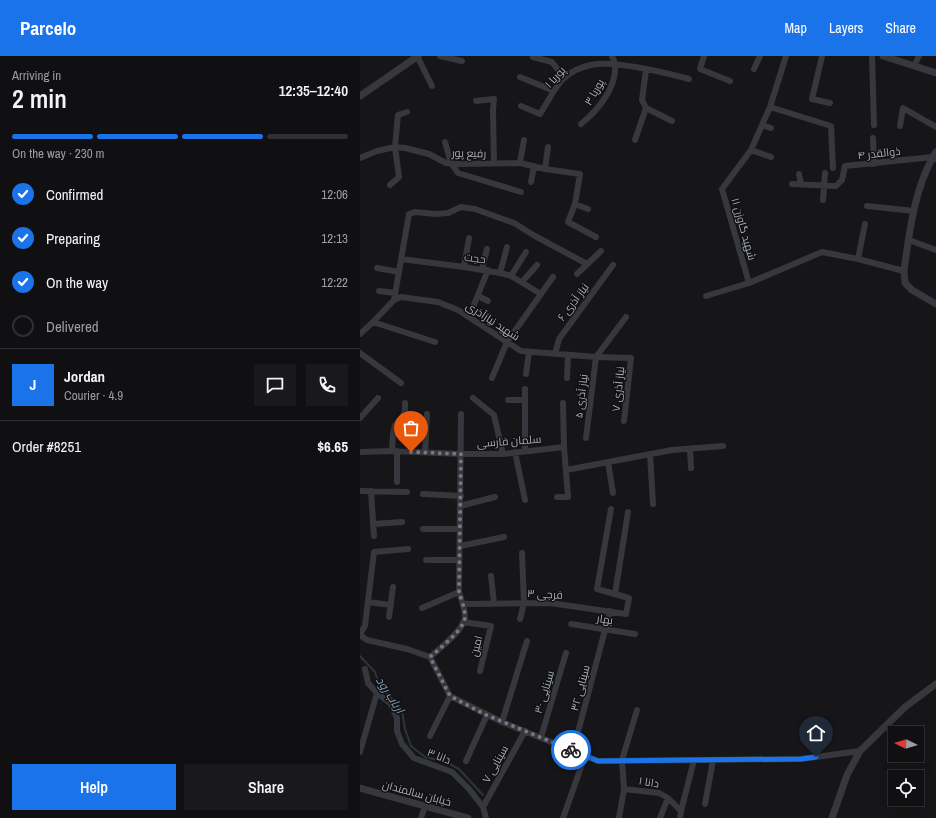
<!DOCTYPE html>
<meta charset="utf-8">
<style>
:root{--surface:#101012;--page:#19191b;--text:#f1f3f6;--muted:#9c9d9f;--line:#303032;--accent:#1a73e8}
body{margin:0;font-family:"Archivo Narrow",Cairo,sans-serif;background:var(--page);color:var(--text);height:100vh;display:flex;flex-direction:column;font-size:15px;white-space:nowrap}
*{box-sizing:border-box;margin:0}
p{font-size:13px;color:var(--muted)}
.icon{flex:none;width:22px;height:22px;fill:none;stroke:currentColor;stroke-width:2;stroke-linecap:round;stroke-linejoin:round}
.map{position:relative;flex:1;overflow:hidden}
.panel{display:flex;flex-direction:column;background:var(--surface);width:360px}
.panel>*{flex:none}
.needle{width:26px;rotate:275deg}
.buttons{position:absolute;left:528px;top:670px;display:grid;gap:8px}
.buttons a{display:grid;place-items:center;width:36px;height:36px;border-radius:0px;background:var(--surface);box-shadow:0 2px 10px #0003,0 0 0 1px var(--line);font-size:20px}
.pin{position:absolute;display:grid;place-items:center;width:34px;height:34px;color:#fff;margin:-41px -17px;border-radius:50% 50% 50% 0;rotate:-45deg;box-shadow:0 0 4px #0007}
.pin .icon{rotate:45deg}
.courier{position:absolute;display:grid;place-items:center;width:40px;height:40px;margin:-20px;border:3px solid #1a73e8;border-radius:50%;background:#fff;color:#222;box-shadow:0 1px 5px #0007}
.overview em{font-style:normal;font-weight:600}
.overview div{display:flex;flex-direction:column-reverse}
.overview{display:flex;align-items:center;justify-content:space-between;height:68px;padding:0 12px}
h1{font-size:26px;font-weight:600;line-height:30px}
.bar{display:grid;grid-template-columns:repeat(4,1fr);gap:6px 4px;align-content:center;height:48px;padding:0 12px}
.bar i{height:5px;border-radius:3px;background:var(--line)}
.bar .current{background:var(--accent)}
.bar p{grid-column:span 4}
.line{display:flex;align-items:center;gap:10px;padding:0 12px;border-top:1px solid var(--line)}
.line div{flex:1}
.round{display:grid;place-items:center;flex:none;width:42px;height:42px;border-radius:0px;background:var(--page)}
ol{padding:0 12px;list-style:none}
li{display:flex;align-items:center;gap:12px;height:44px}
li p{margin-inline-start:auto}
li .icon{padding:4px;border-radius:50%;background:var(--accent);color:#fff;stroke-width:4}
li:last-child{color:var(--muted)}
li i{width:22px;height:22px;border:2px solid var(--line);border-radius:50%}
.action{display:flex;gap:8px;margin-top:auto;padding:8px 12px}
.action a{flex:1;height:46px;border-radius:0px;background:var(--accent);color:#fff;font-size:16px;font-weight:600;line-height:46px;text-align:center}
.action a+a{background:var(--page);color:var(--text)}
header{display:flex;align-items:center;gap:24px;box-sizing:border-box;height:56px;padding:0 20px;background:var(--accent);color:#fff}
header strong{font-size:19px}
nav{display:flex;gap:22px;margin-inline-start:auto;font-size:14px}
main{display:flex;flex:1;min-height:0}
.map>svg:first-child{display:block}
.lines{fill:none;stroke-linecap:round;stroke-linejoin:round}
.stream{stroke:#2c353c;stroke-width:2}
.minor{stroke:#37383d;stroke-width:6}
.tertiary{stroke:#37383d;stroke-width:7}
.done{stroke:#757880;stroke-width:4;stroke-dasharray:0 7.2}
.route{stroke:#1a73e8;stroke-width:5}
.labels{text-anchor:middle;dominant-baseline:central;stroke-width:3;stroke-linejoin:round;paint-order:stroke}
.street-label{font-size:11px;fill:#a8adb8;stroke:#111113}
.water-label{font-size:12px;font-style:italic;fill:#7f9bb3;stroke:#111113}
</style>
<header>
<strong>Parcelo</strong>
<nav><a>Map</a><a>Layers</a><a>Share</a></nav>
</header>
<main>
<section class="panel">
<div class="overview"><div><h1>2 min</h1><p>Arriving in</p></div><em>12:35–12:40</em></div>
<div class="bar"><i class="current"></i><i class="current"></i><i class="current"></i><i></i><p>On the way · 230 m</p></div>
<ol>
<li><svg class="icon" aria-label="check" viewBox="0 0 24 24"><path d="M5 12l5 5 9-10"/></svg>Confirmed<p>12:06</p></li>
<li><svg class="icon" aria-label="check" viewBox="0 0 24 24"><path d="M5 12l5 5 9-10"/></svg>Preparing<p>12:13</p></li>
<li><svg class="icon" aria-label="check" viewBox="0 0 24 24"><path d="M5 12l5 5 9-10"/></svg>On the way<p>12:22</p></li>
<li><i></i>Delivered</li>
</ol>
<div class="line" style="height:72px"><b class="round" style="background:var(--accent);color:#fff">J</b><div><b>Jordan</b><p>Courier · 4.9</p></div><a class="round"><svg class="icon" aria-label="chat" viewBox="0 0 24 24"><path d="M4 5h16v11H9l-5 4z"/></svg></a><a class="round"><svg class="icon" aria-label="phone" viewBox="0 0 24 24"><path d="M5 4h4l2 5-3 2q2 4 5 5l2-3 5 2v4C11 20 4 13 5 4z"/></svg></a></div>
<div class="line" style="height:52px"><div>Order #8251</div><b>$6.65</b></div>
<div class="action"><a>Help</a><a>Share</a></div>
</section>
<div class="map">
<svg width="576" height="762" viewBox="0 0 576 762">
<rect width="100%" height="100%" fill="#161618"/>
<g class="lines">
<path class="stream" d="M0 600 15 616 19 628 42 655 45 673 51 690 65 701 84 705 99 713 123 739"/>
<path class="minor" d="M57 0 72 30
M80 0 102 5
M344 0 340 13 370 25
M462 0 452 43 470 47
M512 0 514 69
M173 1 192 6 204 22
M554 10 559 0
M394 13 400 0
M286 14 282 44 286 52 312 65
M160 21 194 35
M116 45 134 43 133 54 134 107
M161 50 180 58C188 46 194 32 204 22 212 15 221 11 231 9 253 4 306 17 329 23
M410 51 471 70 473 112
M221 68C237 55 257 32 255 9 255 6 253 3 252 0
M402 69 411 72
M540 70 543 52 576 71
M513 82 514 108
M275 84 286 52
M85 86 91 107 98 117 161 136
M391 94 411 101
M0 102 17 95 35 91 45 92 69 98 86 107 99 108 160 107 185 113 220 118 215 148 208 166 236 181
M160 107 164 84
M185 113 188 91
M439 118 441 128
M171 126 174 110
M432 128 476 130 482 124 485 110 573 101 576 103
M30 129 39 121 35 91 38 59 47 56
M463 144 465 117
M215 148 228 153
M507 150 554 155
M549 184 576 194
M41 203 104 211 140 217 151 220 181 238
M498 203 505 168
M104 211 109 182
M17 212 39 216
M122 213 127 193
M140 217 147 191
M217 218 241 195
M151 220 166 196
M162 226 177 209
M389 227 462 196 498 203 544 215
M19 235 35 237
M118 240 128 245
M346 240 389 227 362 133 391 94 410 51 426 0
M34 244 49 158 55 156 75 158 88 157 101 151 115 153 154 167 175 180 227 208
M109 261 128 214
M13 266 75 286
M0 278 13 266 34 244 41 241 78 246 98 254 161 295 236 301 271 302 264 365
M0 297 41 327
M195 298 199 283 253 209
M166 318 169 296
M132 322 147 286 193 221
M207 322 208 299
M113 342 134 359 143 398
M148 344H165
M0 362 18 342
M226 382 236 301 266 261
M330 393 331 412
M32 395 33 378 35 369 42 362 45 355V347
M37 395V426
M165 395V333
M0 396 32 395 101 398H143L204 391
M65 396 67 358
M155 396 165 444
M290 398 293 448
M248 406 253 437
M206 414 312 394 363 390
M0 435 47 436
M11 435 14 480
M63 438 101 440
M197 441H208L204 391 203 347
M100 450 135 441
M13 468 42 466
M63 473H100
M100 490 144 481
M66 504H99
M131 520 134 547
M255 538 268 456
M8 546 31 549
M103 548 190 547 266 558 269 542 237 533 251 453
M62 552 99 536
M29 561 33 531
M160 563 164 547 162 497
M103 566 131 570 120 615
M211 568 275 578
M0 578 5 570 14 496 48 493
M0 579 7 584 47 593 70 601 90 640 142 666 238 705 441 703 500 695
M70 601C79 593 105 573 105 561 105 552 101 543 99 536L101 358
M5 613 8 627 17 637 31 648 37 662V675L42 688 54 702 92 716 109 733 123 751 126 762
M142 666 167 585
M70 680 90 640
M181 681 206 597
M213 695 250 555
M0 696 17 637
M106 705 127 659
M264 733 299 737 308 742 321 755 320 762
M345 748 353 704
M123 751 165 675
M321 755 334 704
M61 762 65 750
M203 762 225 700
M259 762 264 733 262 704 277 654
M300 762 308 742"/>
<path class="tertiary" d="M523 0 576 17
M0 40 58 0
M576 96C555 129 549 177 544 215L545 227 552 234 576 248
M0 732 108 762
M472 762 487 719 500 695 545 651 576 628"/>
</g>
<g class="lines">
<path class="done" d="M51 396 101 398 99 536C101 543 105 552 105 561 105 573 79 593 70 601L90 640 126 659 211 694"/>
<path class="route" d="M211 694 238 705 441 703 456 701"/>
</g>
<g class="labels">
<g class="street-label">
<text transform="translate(195 21) rotate(-48)">پوریا ۱</text>
<text transform="translate(234 36) rotate(-60)">پوریا ۳</text>
<text transform="translate(109 97) rotate(1)">رفیع پور</text>
<text transform="translate(519 97) rotate(-6)">ذوالقدر ۴</text>
<text transform="translate(384 173) rotate(74)">شهید گاوزن ۱۱</text>
<text transform="translate(115 202) rotate(8)">حجت</text>
<text transform="translate(213 246) rotate(-53)">نیاز آذری ۶</text>
<text transform="translate(133 265) rotate(33)">شهید نیازآذری</text>
<text transform="translate(258 333) rotate(-84)">نیاز آذری ۷</text>
<text transform="translate(221 340) rotate(-83)">نیاز آذری ۵</text>
<text transform="translate(149 385) rotate(-4)">سلمان فارسی</text>
<text transform="translate(185 538) rotate(3)">فرجی ۳</text>
<text transform="translate(245 563) rotate(8)">بهار</text>
<text transform="translate(116 590) rotate(-76)">امین</text>
<text transform="translate(220 632) rotate(-75)">سینایی ۳۲</text>
<text transform="translate(184 636) rotate(-73)">سینایی ۳۰</text>
<text transform="translate(79 700) rotate(21)">دانا ۳</text>
<text transform="translate(135 708) rotate(-61)">سینایی ۷</text>
<text transform="translate(289 726) rotate(9)">دانا ۱</text>
<text transform="translate(57 737) rotate(15)">خیابان سالمندان</text>
</g>
<g class="water-label">
<text transform="translate(30 639) rotate(57)">ارباب رود</text>
</g>
</g>
</svg>
<div class="buttons">
<a><svg class="needle" viewBox="-14 -14 28 28"><path d="M0-13l5 13h-10z" fill="#e53935"/><path d="M0 13l5-13h-10z" fill="#9c9d9f"/></svg></a>
<a><svg class="icon" aria-label="locate" viewBox="0 0 24 24"><circle cx="12" cy="12" r="6"/><path d="M12 2v4M12 18v4M2 12h4M18 12h4"/></svg></a>
</div>
<div class="pin" style="left:51px;top:396px;background:#ea580c"><svg class="icon" aria-label="bag" viewBox="0 0 24 24"><path d="M5 8h14l-1 12H6zM9 8a3 3 0 0 1 6 0"/></svg></div>
<div class="pin" style="left:456px;top:701px;background:#1f2937"><svg class="icon" aria-label="home" viewBox="0 0 24 24"><path d="M3 11l9-7 9 7M6 9v11h12V9"/></svg></div>
<div class="courier" style="left:211px;top:694px"><svg class="icon" aria-label="bike" viewBox="0 0 24 24"><circle cx="6" cy="16" r="4"/><circle cx="18" cy="16" r="4"/><path d="M6 16l4-8h5l3 8M10 8l3 8H6M13 5h3"/></svg></div>
</div>
</main>
